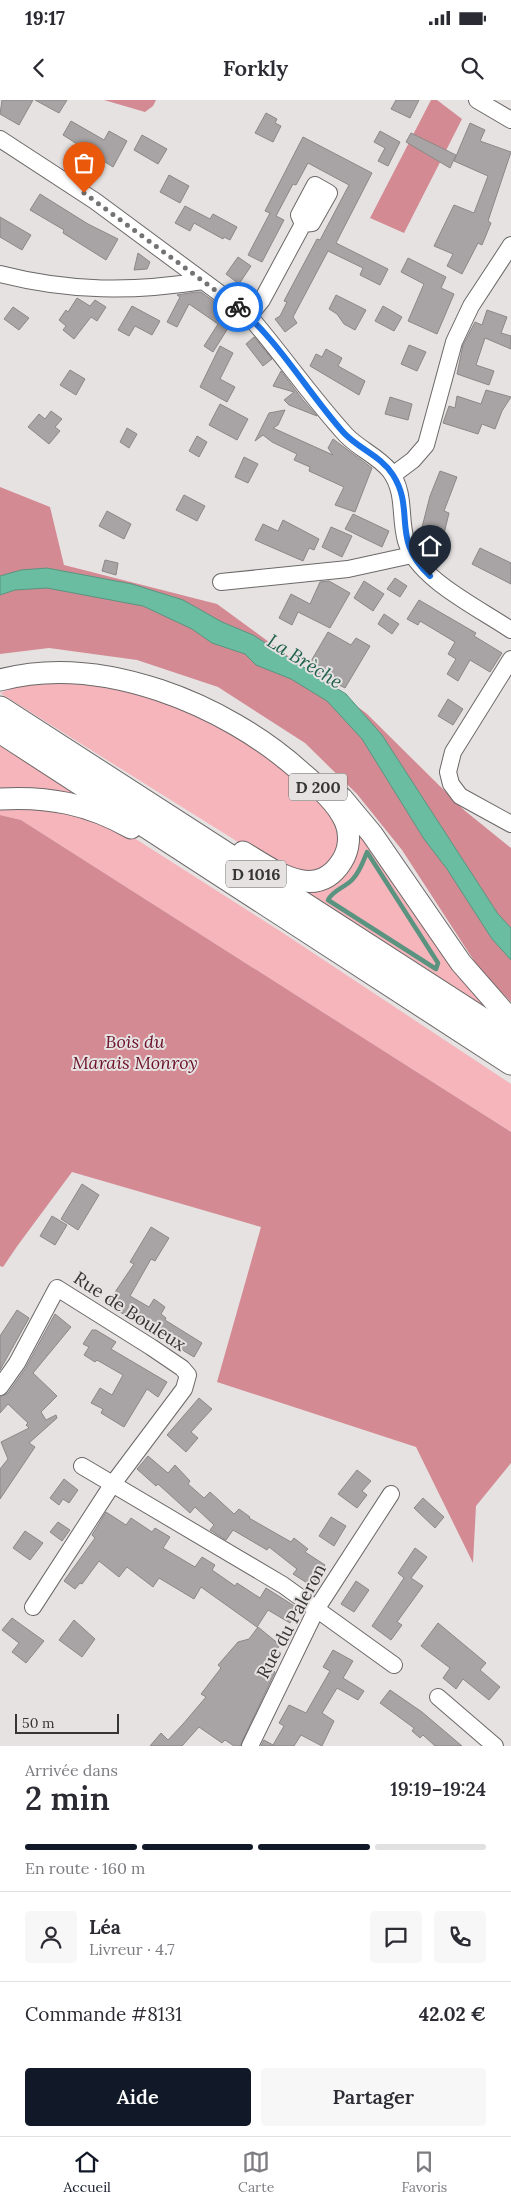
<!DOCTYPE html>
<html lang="fr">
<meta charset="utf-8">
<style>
:root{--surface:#fff;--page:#f7f7f7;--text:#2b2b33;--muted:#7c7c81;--line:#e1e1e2;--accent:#111827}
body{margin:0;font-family:Lora,serif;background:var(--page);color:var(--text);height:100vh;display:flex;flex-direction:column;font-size:19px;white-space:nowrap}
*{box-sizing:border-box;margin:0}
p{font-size:16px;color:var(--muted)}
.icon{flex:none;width:28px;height:28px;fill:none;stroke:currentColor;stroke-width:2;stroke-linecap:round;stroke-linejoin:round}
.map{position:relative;height:1646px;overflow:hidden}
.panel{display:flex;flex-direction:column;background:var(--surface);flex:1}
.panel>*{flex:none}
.scale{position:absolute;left:15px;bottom:12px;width:104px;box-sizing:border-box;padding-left:5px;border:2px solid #363535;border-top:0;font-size:14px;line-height:18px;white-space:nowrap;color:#363535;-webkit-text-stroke:4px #e6e2e2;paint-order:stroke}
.pin{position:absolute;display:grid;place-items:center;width:42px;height:42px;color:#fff;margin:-51px -21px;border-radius:50% 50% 50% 0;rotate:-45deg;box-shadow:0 0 5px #0007}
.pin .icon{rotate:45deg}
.courier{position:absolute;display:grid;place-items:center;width:50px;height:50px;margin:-25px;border:4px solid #1a73e8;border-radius:50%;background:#fff;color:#222;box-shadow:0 1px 6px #0007}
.head em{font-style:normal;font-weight:600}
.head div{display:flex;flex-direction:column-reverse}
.head{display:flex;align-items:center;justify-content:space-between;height:85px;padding:0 25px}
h1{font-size:32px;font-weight:600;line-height:38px}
.bar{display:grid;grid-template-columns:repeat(4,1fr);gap:8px 5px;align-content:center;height:60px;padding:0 25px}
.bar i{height:6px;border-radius:4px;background:var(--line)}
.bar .current{background:var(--accent)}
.bar p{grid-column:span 4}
.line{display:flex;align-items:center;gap:12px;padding:0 25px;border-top:1px solid var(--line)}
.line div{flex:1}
.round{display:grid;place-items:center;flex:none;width:52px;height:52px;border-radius:5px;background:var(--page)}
.action{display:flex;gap:10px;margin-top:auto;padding:10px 25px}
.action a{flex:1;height:58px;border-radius:5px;background:var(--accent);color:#fff;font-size:20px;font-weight:600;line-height:58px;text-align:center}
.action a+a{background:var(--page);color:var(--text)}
.status{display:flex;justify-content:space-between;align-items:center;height:35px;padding:0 25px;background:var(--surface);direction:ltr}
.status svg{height:14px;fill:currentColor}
header{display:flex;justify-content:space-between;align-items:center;height:65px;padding:0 25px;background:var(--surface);font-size:22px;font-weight:600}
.tabs{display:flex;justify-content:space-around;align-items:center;height:70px;border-top:1px solid var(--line);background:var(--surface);font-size:14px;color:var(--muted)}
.tabs a{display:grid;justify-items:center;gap:2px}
.tabs .current{color:var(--accent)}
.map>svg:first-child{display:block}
.green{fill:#f5b5bb}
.forest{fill:#d48a92}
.water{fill:#6abda1;stroke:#5a9481}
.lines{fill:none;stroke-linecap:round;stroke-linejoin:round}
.stream{stroke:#5a9481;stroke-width:4.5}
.building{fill:#a8a4a5;stroke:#8c8888}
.minor-casing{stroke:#6c6868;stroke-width:18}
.major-casing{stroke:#6c6868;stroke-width:23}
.highway-casing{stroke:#6c6868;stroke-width:27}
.minor{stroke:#fff;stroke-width:16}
.major{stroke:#fff;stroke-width:21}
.highway{stroke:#fff;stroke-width:25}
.done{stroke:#747272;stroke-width:5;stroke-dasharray:0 9}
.route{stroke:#1a73e8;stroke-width:6}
.labels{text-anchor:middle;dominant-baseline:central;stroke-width:4;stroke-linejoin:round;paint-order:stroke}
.shield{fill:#e6e2e2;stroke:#6b6969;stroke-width:1}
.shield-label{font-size:16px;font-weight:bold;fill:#363535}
.park-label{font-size:18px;font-style:italic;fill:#6b1129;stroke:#e6e2e2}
.street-label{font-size:18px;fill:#363535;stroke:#e6e2e2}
.water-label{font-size:19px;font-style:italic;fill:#20614e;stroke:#e6e2e2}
</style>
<div class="status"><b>19:17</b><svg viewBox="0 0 49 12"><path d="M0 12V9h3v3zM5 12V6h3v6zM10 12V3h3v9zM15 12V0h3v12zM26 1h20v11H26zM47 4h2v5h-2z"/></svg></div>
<header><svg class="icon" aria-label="back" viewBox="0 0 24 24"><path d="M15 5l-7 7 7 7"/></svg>Forkly<svg class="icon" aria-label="search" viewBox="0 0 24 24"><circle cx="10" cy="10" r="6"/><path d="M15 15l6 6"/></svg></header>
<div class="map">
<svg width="511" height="1646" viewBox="0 0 511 1646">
<rect width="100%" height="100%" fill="#e6e2e2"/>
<path class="green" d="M75 579 128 587 204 615 277 662 339 722C341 752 339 758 315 776L273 764 0 593 16 587Z
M0 639 82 698 0 694Z
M35 704 106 720 283 833 511 984V1032L21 720 0 715V707Z
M354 727 496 918 304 793 321 790Z"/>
<path class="forest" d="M104 0H156L153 6 145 12Z
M431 0H437L462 19 404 133 370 118Z
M0 387 50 407 64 465 217 504 366 613 464 710 511 748V902L480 870 402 750 357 694 305 643 218 587 137 560 49 548 0 554Z
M0 715 21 720 511 1032V1363L476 1406 473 1463 416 1347 217 1282 261 1127 72 1072 18 1145 3 1167 0 1166Z"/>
<path class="water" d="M47 468 132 484 183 500 222 522 253 535 346 594 382 635 498 814 511 828V860L492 839 447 769 424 739 362 639 327 601 291 579 256 565 245 554 212 543 192 529 143 506 47 488 15 490 0 495V476L21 470Z"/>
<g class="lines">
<path class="stream" d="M367 752 438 863 436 869 328 800C333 790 344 788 352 780 360 772 363 762 367 752Z"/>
</g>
<path class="building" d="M2 0H33L19 25 0 14Z
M35 0H67L59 13Z
M396 0H419L410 18 391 9Z
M266 13 277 19 275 23 281 26 273 42 255 33Z
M71 21 104 40 109 31 127 41 113 67 63 35Z
M470 23 485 30 480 41 511 52 488 121 491 123 482 145 478 143 462 174 447 166 453 154 434 146 454 105 474 113 488 76 454 61Z
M380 31 400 42 388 66 378 61 385 48 374 42Z
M411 33 456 55 450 68 406 42Z
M142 35 167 49 158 64 134 50Z
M303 37 372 73 336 143 388 169 380 185 360 175 363 168 328 151 293 217 297 223 285 232 275 219 280 216 287 202 284 201 317 139 320 140 349 85 308 63 296 85 293 84 276 116 284 120 262 162 248 155 270 113 265 111Z
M169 75 189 86 180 103 160 92Z
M40 94 88 124 118 139 106 160 63 133 64 130 30 110Z
M185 106 210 119 213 114 237 127 230 140 224 137 223 139 194 123 190 131 175 123Z
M0 117 31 135 22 150 0 137Z
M138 153 150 162 147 169 134 170Z
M238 157 251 166 239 184 226 174Z
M408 158 446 177 441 188 454 194 437 234 408 221 424 184 401 172Z
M196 192H201L235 217 213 252 204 246 218 224 189 204 177 227 167 222 180 197 177 195Z
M336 195 366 210 355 230 344 224 337 214 329 209Z
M77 198 90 206 95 200 106 207 97 221 91 217 74 239 63 230 66 226 59 220 66 210 68 212Z
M132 206 160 221 152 235 135 226 129 236 118 230Z
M383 206 402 217 394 231 375 221Z
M13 207 29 218 19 230 4 219Z
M487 210 507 217 501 233 511 236V249L485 238 476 265 494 271 489 285 457 274 463 245 475 222 482 225Z
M254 237 272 259 263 266 246 244Z
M409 245 426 252 417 271 401 264Z
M220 246 233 253 220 279 235 287 227 302 200 287Z
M326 249 342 258 338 266 365 281 359 295 310 266 316 254 322 257Z
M70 270 85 279 76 295 60 285Z
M281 271 303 300 317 316 289 305 284 300 294 292 273 286Z
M486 290 511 297 502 311 495 329 482 324 478 334 443 323 449 306 455 308 457 296 481 304Z
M390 297 412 304 408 320 385 314Z
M220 304 248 319 237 340 209 325Z
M285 310 278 325 273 328 333 355 328 348 333 339 372 368 355 412 335 405 344 387 309 371 310 367 294 360 297 354 272 342 263 335 255 341 269 313Z
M51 311 62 319 55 327 60 331 49 344 28 327 39 314 45 319Z
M127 328 137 334 129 348 120 342Z
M197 336 207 342 199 357 189 351Z
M244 357 258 364 248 383 235 377Z
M440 371 457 377 444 411 449 413 443 438 436 436 435 439 420 435 430 396Z
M184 395 205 406 197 421 176 410Z
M107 411 131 424 124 439 99 426Z
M353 414 389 431 382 447 345 429Z
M283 420 319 439 314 450 309 448 303 461 255 440 263 424 278 431Z
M331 427 352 436 342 457 322 447Z
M480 448 511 463V484L472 464Z
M105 460 118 463 116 475 102 471Z
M395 478 407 486 400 497 387 489Z
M329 481 350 493 330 528 298 512 292 525 279 518 291 494 310 504 320 482Z
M364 481 384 494 373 511 354 498Z
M419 500 476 533 474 536 502 553 490 572 470 560 458 581 447 574 456 559 448 554 455 542 420 521 418 525 407 519Z
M384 514 399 524 392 534 378 524Z
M328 532 351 545 356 538 370 546 345 588 307 568Z
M448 599 463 609 453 625 438 616Z
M82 1084 99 1095 78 1130 61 1119Z
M52 1116 67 1125 55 1145 40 1136Z
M151 1127 169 1138 155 1161 151 1159 130 1196 149 1207 154 1199 165 1207 161 1214 166 1218 165 1220 202 1243 194 1257 107 1204 134 1164 130 1162Z
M17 1210 29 1218 0 1270V1236Z
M55 1214 71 1227 33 1273 57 1296 41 1312 46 1320 56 1315 57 1318 29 1343 35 1347 0 1399V1369L8 1359 1 1342 29 1328 26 1325 28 1323 8 1304 0 1313V1297L8 1293 25 1269Z
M92 1230H96L116 1242 111 1249 167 1282 158 1297 147 1289 124 1327 101 1313 103 1309 91 1303 100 1288 112 1295 123 1275 97 1260 95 1262 84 1255 89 1247 83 1244Z
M199 1298 212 1309 191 1332 198 1338 186 1352 167 1335Z
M148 1356 168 1373 175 1365 190 1381 188 1384 204 1398 210 1392 234 1414 239 1409 250 1417 249 1418 291 1442 294 1438 308 1449 305 1452 325 1465 312 1486 293 1474 297 1469 269 1447 267 1450 233 1430 226 1440 210 1430 214 1425 195 1407 190 1413 158 1384 156 1386 137 1369Z
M357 1370 371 1381 362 1391 367 1395 357 1408 338 1394Z
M64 1379 78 1390 69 1403 63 1399 59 1405 50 1398Z
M423 1398 444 1417 435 1428 414 1408Z
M106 1412 126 1425 131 1418 152 1432 155 1428 170 1437 163 1448 195 1467 202 1457 215 1465 212 1470 235 1486 237 1483 260 1498 266 1488 299 1509 290 1523 268 1510 257 1527 201 1487 194 1499 159 1478 153 1487 127 1467 119 1477 99 1461 82 1484 80 1483 75 1489 64 1481 95 1438 92 1435Z
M331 1417 346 1426 334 1446 319 1436Z
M58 1422 70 1430 62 1441 50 1432Z
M25 1431 43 1443 30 1460 13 1448Z
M415 1448 427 1457 411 1478 423 1486 397 1522 402 1525 391 1540 372 1526 404 1478 398 1473Z
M356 1481 369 1490 354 1512 341 1504Z
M12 1518 44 1541 26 1563 12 1552 19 1543 2 1530Z
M74 1520 95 1539 82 1557 59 1540Z
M438 1523 486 1563 480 1570 500 1587 489 1600 463 1579 456 1589 443 1578 450 1568 421 1546Z
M258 1527 280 1545 265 1565 275 1572 240 1646H234L225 1640 222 1643 199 1627 182 1646H150L161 1633 168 1640 183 1624 206 1597 201 1594 221 1568 218 1565 238 1542 249 1539Z
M333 1550 353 1561 343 1578 364 1591 358 1600 337 1588 322 1613 334 1621 322 1646 301 1635 294 1646H261L264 1640 273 1645 284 1626 279 1623 289 1605 306 1613 330 1571 323 1567Z
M390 1590 422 1612 462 1646H435L423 1635 420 1638 412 1631 414 1628 380 1603Z"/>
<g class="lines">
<g class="minor-casing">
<path id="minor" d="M477 0 511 20
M0 39 95 101 241 209 255 223C286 260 314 300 346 335 359 349 378 356 390 371 406 393 399 417 406 441 417 479 479 508 511 530
M0 174C70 192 133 192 203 181
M249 216 262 200 303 124 312 123 329 93 315 85 299 115 303 124
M393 375 413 360 426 345 454 242 471 206 511 145
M221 482 348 469 412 455
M511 559 453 652 448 672 451 684 460 696 511 724
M0 1287 17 1263 57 1188 151 1247 182 1268 188 1275 184 1289 112 1385 33 1507
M82 1366 283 1485 394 1565
M438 1597 495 1646
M250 1646 317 1508 391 1394"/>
</g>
<g class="major-casing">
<path id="major" d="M0 580C101 553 225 604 300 671 316 685 336 701 345 721 351 734 349 750 342 761 316 803 273 770 243 752
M342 698 372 734 461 863 511 920
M0 699C48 696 89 704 131 728"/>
</g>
<g class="highway-casing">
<path id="highway" d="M0 609 511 939
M0 630 511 962"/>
</g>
<use href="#minor" class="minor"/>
<use href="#major" class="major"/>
<use href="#highway" class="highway"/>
</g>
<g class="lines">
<path class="done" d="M84 93 238 207"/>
<path class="route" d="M238 207C279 241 308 293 344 333 359 349 381 356 393 375 416 411 390 439 430 476"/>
</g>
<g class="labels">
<g class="shield">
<rect x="289" y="673.5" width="58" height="27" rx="4"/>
<rect x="226" y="760.5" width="60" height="27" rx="4"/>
</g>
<g class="shield-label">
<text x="318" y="687">D 200</text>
<text x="256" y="774">D 1016</text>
</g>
<g class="park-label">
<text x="135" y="941">Bois du<tspan x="135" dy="21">Marais Monroy</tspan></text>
</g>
<g class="street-label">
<text transform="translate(130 1211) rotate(33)">Rue de Bouleux</text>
<text transform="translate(291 1521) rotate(-62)">Rue du Paleron</text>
</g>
<g class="water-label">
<text transform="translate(305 561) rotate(32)">La Brèche</text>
</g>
</g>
</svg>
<div class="scale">50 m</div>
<div class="pin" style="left:84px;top:93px;background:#ea580c"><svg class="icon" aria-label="bag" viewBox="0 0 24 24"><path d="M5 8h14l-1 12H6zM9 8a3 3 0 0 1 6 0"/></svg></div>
<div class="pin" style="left:430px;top:476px;background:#1f2937"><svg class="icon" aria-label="home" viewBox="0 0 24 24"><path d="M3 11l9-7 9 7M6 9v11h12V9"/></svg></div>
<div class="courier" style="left:238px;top:207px"><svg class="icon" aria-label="bike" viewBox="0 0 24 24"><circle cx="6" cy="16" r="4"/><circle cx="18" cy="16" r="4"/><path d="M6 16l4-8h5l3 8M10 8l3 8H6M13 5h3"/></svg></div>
</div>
<section class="panel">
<div class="head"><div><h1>2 min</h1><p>Arrivée dans</p></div><em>19:19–19:24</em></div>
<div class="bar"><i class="current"></i><i class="current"></i><i class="current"></i><i></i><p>En route · 160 m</p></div>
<div class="line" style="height:90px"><a class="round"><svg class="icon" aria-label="person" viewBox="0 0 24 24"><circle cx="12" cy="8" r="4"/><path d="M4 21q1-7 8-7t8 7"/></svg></a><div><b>Léa</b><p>Livreur · 4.7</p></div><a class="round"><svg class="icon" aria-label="chat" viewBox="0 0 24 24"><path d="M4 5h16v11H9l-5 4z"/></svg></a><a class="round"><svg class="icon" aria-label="phone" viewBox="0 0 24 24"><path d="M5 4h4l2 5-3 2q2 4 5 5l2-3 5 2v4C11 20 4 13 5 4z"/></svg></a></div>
<div class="line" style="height:65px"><div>Commande #8131</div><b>42.02 €</b></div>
<div class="action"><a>Aide</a><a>Partager</a></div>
</section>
<nav class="tabs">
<a class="current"><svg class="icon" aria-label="home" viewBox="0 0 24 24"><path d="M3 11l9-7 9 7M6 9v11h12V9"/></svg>Accueil</a>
<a><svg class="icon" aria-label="map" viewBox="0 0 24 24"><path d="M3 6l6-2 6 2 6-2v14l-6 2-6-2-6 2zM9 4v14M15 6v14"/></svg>Carte</a>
<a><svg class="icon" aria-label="saved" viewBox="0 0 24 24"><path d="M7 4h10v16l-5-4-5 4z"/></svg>Favoris</a>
</nav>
